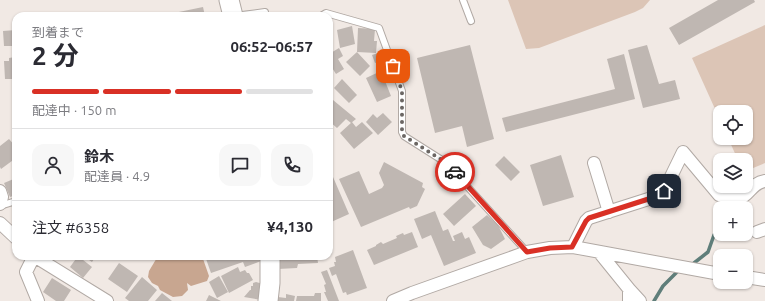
<!DOCTYPE html>
<html lang="ja">
<meta charset="utf-8">
<style>
:root{--surface:#fff;--page:#f7f7f7;--text:#2b2b33;--muted:#7c7c81;--line:#e1e1e2;--accent:#d93025}
body{margin:0;font-family:Ubuntu,"Noto Sans JP",sans-serif;background:var(--page);color:var(--text);height:100vh;display:flex;flex-direction:column;font-size:15px;white-space:nowrap}
*{box-sizing:border-box;margin:0}
p{font-size:13px;color:var(--muted)}
.icon{flex:none;width:22px;height:22px;fill:none;stroke:currentColor;stroke-width:2;stroke-linecap:round;stroke-linejoin:round}
.map{position:relative;flex:1;overflow:hidden}
.sheet{position:absolute;left:12px;top:12px;width:321px;height:248px;display:flex;flex-direction:column;background:var(--surface);border-radius:12px;box-shadow:0 1px 3px #0004}
.sheet>*{flex:none}
.buttons{position:absolute;left:713px;top:105px;display:grid;gap:8px}
.buttons a{display:grid;place-items:center;width:40px;height:40px;border-radius:8px;background:var(--surface);box-shadow:0 1px 3px #0004;font-size:20px}
.pin{position:absolute;display:grid;place-items:center;width:34px;height:34px;color:#fff;margin:-17px;border-radius:8px;box-shadow:0 2px 6px #0006}
.courier{position:absolute;display:grid;place-items:center;width:40px;height:40px;margin:-20px;border:3px solid #d93025;border-radius:50%;background:#fff;color:#222;box-shadow:0 1px 5px #0007}
.summary em{font-style:normal;font-weight:700}
.summary div{display:flex;flex-direction:column-reverse}
.summary{display:flex;align-items:center;justify-content:space-between;height:68px;padding:0 20px}
h1{font-size:26px;font-weight:700;line-height:30px}
.bar{display:grid;grid-template-columns:repeat(4,1fr);gap:6px 4px;align-content:center;height:48px;padding:0 20px}
.bar i{height:5px;border-radius:3px;background:var(--line)}
.bar .current{background:var(--accent)}
.bar p{grid-column:span 4}
.line{display:flex;align-items:center;gap:10px;padding:0 20px;border-top:1px solid var(--line)}
.line div{flex:1}
.round{display:grid;place-items:center;flex:none;width:42px;height:42px;border-radius:12px;background:var(--page)}
.map>svg:first-child{display:block}
.green{fill:#dcc5b6}
.forest{fill:#c8a690}
.lines{fill:none;stroke-linecap:round;stroke-linejoin:round}
.stream{stroke:#5f7e7a;stroke-width:3.5}
.building{fill:#bfb7b2}
.lane-casing{stroke:#b1a9a4;stroke-width:8}
.street-casing{stroke:#b1a9a4;stroke-width:14}
.primary-casing{stroke:#b1a9a4;stroke-width:21}
.lane{stroke:#fff;stroke-width:6}
.street{stroke:#fff;stroke-width:12}
.primary{stroke:#fff;stroke-width:19}
.done{stroke:#6b6663;stroke-width:4;stroke-dasharray:0 7.2}
.route{stroke:#d93025;stroke-width:5}
</style>
<div class="map">
<svg width="765" height="301" viewBox="0 0 765 301">
<rect width="100%" height="100%" fill="#f1e9e4"/>
<path class="green" d="M508 0H650L643 8 635 12 539 48 526 49Z
M765 25V163L746 171V160H738L728 138H746V112H720V120L692 58Z"/>
<path class="forest" d="M158 256H202L209 276 207 281 191 286 187 283 188 290 182 296 173 297 160 290 158 286 152 283 148 277 149 271Z"/>
<g class="lines">
<path class="stream" d="M738 208 739 207
M694 263 708 252 714 235 720 228
M654 301 663 286 677 272"/>
</g>
<path class="building" d="M718 0H754L755 2 679 45 669 28Z
M203 7 205 16H174V13Z
M352 26 355 44 340 48 337 30Z
M358 28 375 29 374 41H377L376 53 357 52Z
M16 30V46H4L3 31Z
M470 45 494 139 467 147 462 126 435 133 417 58Z
M647 45 659 84 675 80 680 99 643 108 628 50Z
M339 48 343 56 338 59 344 69 336 74 329 63V54Z
M357 52 370 66 360 76 346 62Z
M381 52 384 60 375 63 372 55Z
M624 54 635 99 506 132 502 118 615 89 607 59Z
M15 57 16 79H5L4 61H9V58Z
M381 71 391 96 377 102 366 78Z
M342 79 357 95 349 103 334 88Z
M333 100 356 119 351 123 346 119 337 128 329 121V105Z
M383 113 392 122 378 135 366 122 373 114 377 118Z
M352 122 356 127 362 122 373 133 354 149 340 133Z
M9 139 16 147V158L1 169 0 167V146Z
M561 155 574 197 543 206 530 165Z
M504 156 520 172 511 181 495 165Z
M384 162 423 183 422 187 425 189 417 206 410 209 409 207 361 227 339 179 359 171 369 194 382 188 384 185 379 173Z
M333 177 349 214 329 223V178Z
M16 178V195L10 197 4 183Z
M465 194 476 206 454 226 443 214Z
M435 211 443 231 448 229 453 241H455L453 236 462 232 465 239 469 237 476 253 444 266 431 235 422 239 414 219Z
M487 215 498 225 505 239 491 249 483 245 472 227Z
M412 232 418 247 374 265 367 250 376 246V245L381 242 383 244 397 238 396 236 403 233 404 235Z
M353 250 367 288 347 295 346 292 343 293 336 274 332 276 329 268 335 266 334 262H336L335 257Z
M78 256 92 267 83 278 70 267Z
M83 256H96L92 262Z
M205 256H259L261 261 245 267 243 262 211 273Z
M310 256H317L318 263 298 264 297 268 278 269 277 258Z
M119 263 138 276 127 292 108 279Z
M238 267 240 272 245 270 247 273H249L253 280 229 293 221 276Z
M327 270 339 301H328L324 292H326L324 285 326 284 321 272Z
M219 276 228 292 217 298 209 282Z
M142 277 157 290 148 301H129L125 298Z
M52 278 71 290 64 301H56L43 292Z
M256 282 263 284 261 300 244 297 250 290H251V286H253V283Z
M162 293 172 301H155Z
M315 293H321V301H296L297 296H314Z
M286 294 295 296 294 301H278V297L286 298Z
M209 295 221 301H206Z"/>
<g class="lines">
<g class="lane-casing">
<path id="lane" d="M463 0 471 21
M234 16 265 12
M321 16 326 13 379 28 402 91V132L404 136 445 162 527 252
M0 206 16 201"/>
</g>
<g class="street-casing">
<path id="street" d="M594 163 609 212
M0 191 2 197 0 204
M0 223 16 238
M757 232 765 229
M573 247 586 221 589 218 661 195 664 191 683 152 719 195C751 208 745 184 765 181
M599 252 629 289V301
M34 256 107 301
M34 256 26 272 38 301
M746 277 765 280
M629 289 640 301
M393 301 412 293 527 252 550 248 573 247 720 274"/>
</g>
<g class="primary-casing">
<path id="primary" d="M229 0 233 16
M268 301 270 283V256"/>
</g>
<use href="#lane" class="lane"/>
<use href="#street" class="street"/>
<use href="#primary" class="primary"/>
</g>
<g class="lines">
<path class="done" d="M393 66 402 91V132L404 136 445 162 455 172"/>
<path class="route" d="M455 172 527 252 550 248 572 247 586 221 589 218 661 195 664 191"/>
</g>
</svg>
<div class="buttons">
<a><svg class="icon" aria-label="locate" viewBox="0 0 24 24"><circle cx="12" cy="12" r="6"/><path d="M12 2v4M12 18v4M2 12h4M18 12h4"/></svg></a>
<a><svg class="icon" aria-label="layers" viewBox="0 0 24 24"><path d="M12 4l9 5-9 5-9-5zM3 14l9 5 9-5"/></svg></a>
<a>+</a>
<a>−</a>
</div>
<div class="pin" style="left:393px;top:66px;background:#ea580c"><svg class="icon" aria-label="bag" viewBox="0 0 24 24"><path d="M5 8h14l-1 12H6zM9 8a3 3 0 0 1 6 0"/></svg></div>
<div class="pin" style="left:664px;top:191px;background:#1f2937"><svg class="icon" aria-label="home" viewBox="0 0 24 24"><path d="M3 11l9-7 9 7M6 9v11h12V9"/></svg></div>
<div class="courier" style="left:455px;top:172px"><svg class="icon" aria-label="car" viewBox="0 0 24 24"><path d="M5 17H2v-5l4-1 3-4h7l3 4 3 1v5h-3M9 17h6M6 11h13"/><circle cx="7" cy="17" r="2"/><circle cx="17" cy="17" r="2"/></svg></div>
<section class="sheet">
<div class="summary"><div><h1>2 分</h1><p>到着まで</p></div><em>06:52–06:57</em></div>
<div class="bar"><i class="current"></i><i class="current"></i><i class="current"></i><i></i><p>配達中 · 150 m</p></div>
<div class="line" style="height:72px"><a class="round"><svg class="icon" aria-label="person" viewBox="0 0 24 24"><circle cx="12" cy="8" r="4"/><path d="M4 21q1-7 8-7t8 7"/></svg></a><div><b>鈴木</b><p>配達員 · 4.9</p></div><a class="round"><svg class="icon" aria-label="chat" viewBox="0 0 24 24"><path d="M4 5h16v11H9l-5 4z"/></svg></a><a class="round"><svg class="icon" aria-label="phone" viewBox="0 0 24 24"><path d="M5 4h4l2 5-3 2q2 4 5 5l2-3 5 2v4C11 20 4 13 5 4z"/></svg></a></div>
<div class="line" style="height:52px"><div>注文 #6358</div><b>¥4,130</b></div>
</section>
</div>
